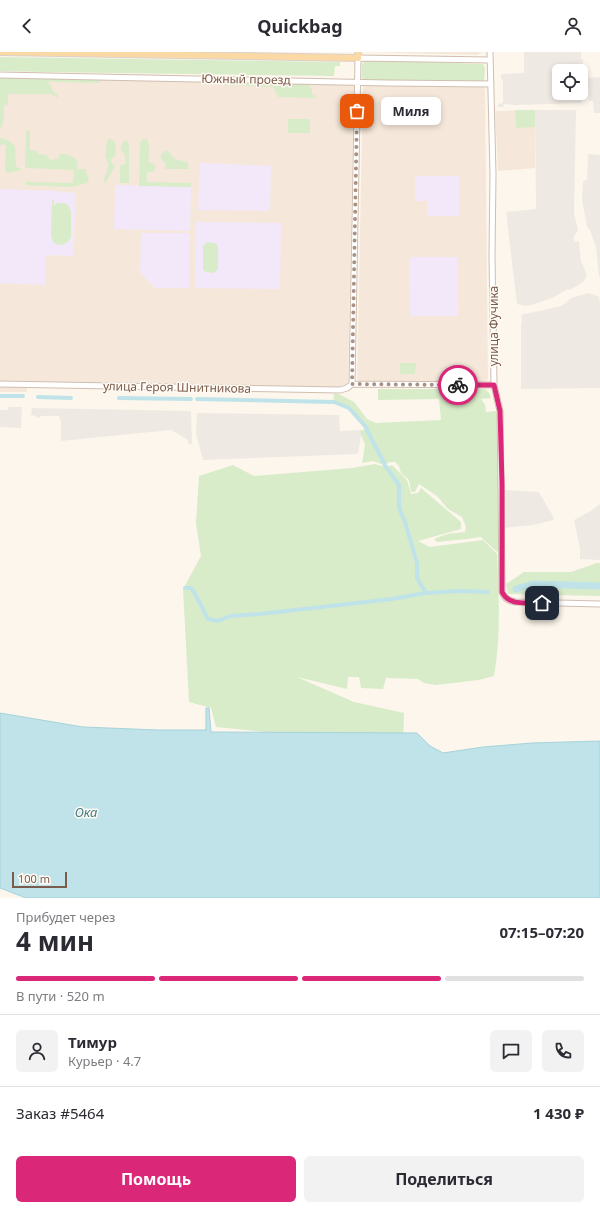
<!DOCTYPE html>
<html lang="ru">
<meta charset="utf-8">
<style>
:root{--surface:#fff;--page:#f2f2f3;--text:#2b2b33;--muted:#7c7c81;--line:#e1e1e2;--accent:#db2777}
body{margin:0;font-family:"Noto Sans",sans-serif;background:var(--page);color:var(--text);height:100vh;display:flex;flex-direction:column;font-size:15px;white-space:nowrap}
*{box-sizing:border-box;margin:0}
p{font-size:13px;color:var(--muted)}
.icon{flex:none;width:22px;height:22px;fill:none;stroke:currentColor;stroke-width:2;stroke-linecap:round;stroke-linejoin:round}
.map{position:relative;height:846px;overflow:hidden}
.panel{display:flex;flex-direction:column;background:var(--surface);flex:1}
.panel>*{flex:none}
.controls{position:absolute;left:552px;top:12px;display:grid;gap:8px}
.controls a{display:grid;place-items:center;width:36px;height:36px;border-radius:6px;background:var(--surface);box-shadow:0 2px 6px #0003;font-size:20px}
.scale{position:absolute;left:12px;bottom:10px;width:55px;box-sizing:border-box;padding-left:4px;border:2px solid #7a5c4d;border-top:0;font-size:11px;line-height:14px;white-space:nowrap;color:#7a5c4d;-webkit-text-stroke:3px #fffaf3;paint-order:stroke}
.pin{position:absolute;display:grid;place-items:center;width:34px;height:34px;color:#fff;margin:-17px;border-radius:8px;box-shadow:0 2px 6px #0006}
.courier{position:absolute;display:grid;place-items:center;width:40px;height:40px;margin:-20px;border:3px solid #db2777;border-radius:50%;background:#fff;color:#222;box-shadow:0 1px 5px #0007}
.bubble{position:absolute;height:28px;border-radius:6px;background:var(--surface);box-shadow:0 2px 6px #0003;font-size:13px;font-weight:700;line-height:28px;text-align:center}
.head em{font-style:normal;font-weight:700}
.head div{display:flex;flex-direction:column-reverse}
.head{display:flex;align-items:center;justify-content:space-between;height:68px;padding:0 16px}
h1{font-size:26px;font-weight:700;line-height:30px}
.bar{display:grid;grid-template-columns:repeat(4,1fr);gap:6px 4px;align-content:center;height:48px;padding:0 16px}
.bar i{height:5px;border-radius:3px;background:var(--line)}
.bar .current{background:var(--accent)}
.bar p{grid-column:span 4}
.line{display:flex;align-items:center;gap:10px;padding:0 16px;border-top:1px solid var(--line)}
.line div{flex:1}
.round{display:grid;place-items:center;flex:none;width:42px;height:42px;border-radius:6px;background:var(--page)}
.cta{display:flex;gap:8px;margin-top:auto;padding:8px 16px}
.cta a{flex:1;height:46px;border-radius:6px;background:var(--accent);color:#fff;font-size:16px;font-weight:700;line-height:46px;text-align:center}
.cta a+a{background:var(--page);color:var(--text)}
header{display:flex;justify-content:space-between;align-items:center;height:52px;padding:0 16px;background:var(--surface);font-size:18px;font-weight:700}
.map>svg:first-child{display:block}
.residential{fill:#f5e8da}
.industrial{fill:#efe9e4}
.education{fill:#f3e8fa}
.green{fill:#d8ecc9}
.water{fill:#bfe3e8;stroke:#a5d3da}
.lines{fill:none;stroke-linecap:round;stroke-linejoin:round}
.canal{stroke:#bfe3e8;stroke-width:4}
.river{stroke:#bfe3e8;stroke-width:7}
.minor-casing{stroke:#d1beb0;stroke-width:7}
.major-casing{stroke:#dad1cd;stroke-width:8}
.minor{stroke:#fff;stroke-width:5}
.major{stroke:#fbd9a5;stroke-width:6}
.done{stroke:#a89285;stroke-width:4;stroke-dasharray:0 7.2}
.route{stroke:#db2777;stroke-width:5}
.labels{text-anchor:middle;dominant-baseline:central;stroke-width:3;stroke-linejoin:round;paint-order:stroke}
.street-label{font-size:12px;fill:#7a5c4d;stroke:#fffaf3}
.water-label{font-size:13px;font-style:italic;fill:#437c86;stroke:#fffaf3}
</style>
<header><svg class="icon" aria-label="back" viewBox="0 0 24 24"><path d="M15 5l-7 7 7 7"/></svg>Quickbag<svg class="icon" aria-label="person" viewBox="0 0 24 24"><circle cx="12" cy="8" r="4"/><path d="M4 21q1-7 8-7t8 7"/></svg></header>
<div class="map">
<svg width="600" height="846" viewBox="0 0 600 846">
<rect width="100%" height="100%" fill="#fdf6ec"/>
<path class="residential" d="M364 0H483L477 3Z
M0 23 353 31 354 33 348 328 347 332 341 335 27 330V340H0Z
M363 32 485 33 488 327 484 331H361L357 327Z
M535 58V116L498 119 495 59Z"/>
<path class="industrial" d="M524 0H581V7H583V25L581 27V19H559V41H581V30H582V51L515 53 504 52 503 55H498V52L503 51V29L501 26V22L524 21Z
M600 25V61H594L593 49H589L588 26Z
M535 58H576L574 161 578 178 573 186 575 190 579 189 581 209 587 223 583 230 570 238 568 237 552 246 531 253 525 254 517 252 506 160 536 157Z
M588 102 600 103V225H599L596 195 590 178 587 175 582 148 583 129 587 128Z
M589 241 599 245 600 252V336L521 337V276L522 267 521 263 562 254 571 246Z
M8 355H22L21 376 0 375V358H8Z
M32 356 191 359 192 392H188V388L171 378 61 389V369L59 364H40V366H37L36 364 31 363Z
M197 361 339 363 340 379 362 378 358 402 203 408 196 382Z
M504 438 539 440 554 466 553 468 534 473 504 476Z
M600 452V508L580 507V496L574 468 591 459Z"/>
<path class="education" d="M200 111 271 114 270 159 198 158Z
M415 124H459V164H427V149H415Z
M115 133 191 135 190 179 114 177Z
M0 137 59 139V141L67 140 76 141 73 204 45 203V233L0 231Z
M196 170 281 171 280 237 195 236Z
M141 181H190V236H155L140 220Z
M409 205H457L458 264H410Z"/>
<path class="green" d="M0 5 340 10V14H335L334 24 44 20 0 19Z
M368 8 483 12 485 16 484 30 366 28 362 26V12L365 9Z
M0 23 98 26 100 28 99 31 55 30 52 29 49 30 48 32 51 33 53 40 58 43V46L51 42H8V52L4 54V64L2 75 0 76Z
M223 27 309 29V34L312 36V42L316 44 314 46 278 45 273 35 224 33Z
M515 58H535V75L516 76Z
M288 67H310V81H288Z
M26 78 30 80V98H36L38 102 47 103 50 108 57 107 60 102C68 102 73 103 78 110L77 115 78 117H85L89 127 87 131 72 135 26 133V129L28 130 73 131 74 118 26 116 25 114Z
M2 86 8 88 15 94 16 114 18 116H22L18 119 7 121 5 117 6 93 2 92 0 94V87Z
M109 86C118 90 116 95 115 104L111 107V110L115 114 106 130 104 131C104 119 113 117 105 105L107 90Z
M143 87H147C150 95 150 101 148 109L156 114 154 120H147V130L189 131H191V135L139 134 140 90Z
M127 88 129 94V130L127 131H120V114L126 111 124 100 121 99V94L124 89Z
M167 98 175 107 187 110 189 117H165L166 112 161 107V102Z
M52 148H54L53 154 58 151H65L68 153 71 159V185L68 190 62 193 56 192 53 190 51 184Z
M207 190 215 191 218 194V217L214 221 206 220 203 218V194Z
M400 311H416L415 322H400Z
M378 337H485L489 341 491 346 481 347 485 353 486 360 496 359 500 378 499 497 497 500 481 485 466 487 437 490 434 487 447 482 465 480 466 475 462 465 448 457 437 444 419 432 415 440H411L409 428 401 421 399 414 395 410H390L384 413 373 409 362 411 365 392 362 386 360 379 368 376C358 362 350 355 333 351L334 342H339L354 350 367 367 376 371 441 368 439 347 378 348Z
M375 412 386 415 392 413 407 428 411 442 418 441 421 436 461 470V477L418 489 430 495 483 488 497 502C499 543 501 584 494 624L479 628 436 633 424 631 418 627 386 626 383 637 361 636 359 625H348L347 637 297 625 354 650 404 661 403 694 216 675 211 656 189 650 183 537 201 504 196 471 199 424 233 413 254 424 352 416Z
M597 511H600V544L508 542 506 532 524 520H571Z"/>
<path class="water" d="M206 656H209L211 680 417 681 430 694 443 701 483 695 532 691 600 689V846H26L0 836V661L83 675 158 678H206Z"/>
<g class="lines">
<path class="canal" d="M0 344H23
M38 345 71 346
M119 346 191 347
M197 347 334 350 349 356 365 374 386 415 399 433V456L405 470 417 511V526L426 541 460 539 488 540
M185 536H191L194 540 208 567 218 569 230 564 260 562 392 547 426 541"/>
<path class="river" d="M516 537 533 532 600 534"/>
<g class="minor-casing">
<path id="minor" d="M490 0 493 122 492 203 494 333 500 359 501 432 502 540C505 547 509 549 516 550L600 552
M0 23 388 31 491 32
M0 332 340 338 347 336 352 332
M352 332 358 6 490 8
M352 332 494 333"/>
</g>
<g class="major-casing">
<path id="major" d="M0 0 358 6V0"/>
</g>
<use href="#minor" class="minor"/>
<use href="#major" class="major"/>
</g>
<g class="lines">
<path class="done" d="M357 59 352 332 458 333"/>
<path class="route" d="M458 333H494L500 359 502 432V540C509 555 528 550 542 551"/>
</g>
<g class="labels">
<g class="street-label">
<text transform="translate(246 27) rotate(1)">Южный проезд</text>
<text transform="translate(493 274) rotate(-90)">улица Фучика</text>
<text transform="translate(177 335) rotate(1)">улица Героя Шнитникова</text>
</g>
<g class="water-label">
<text x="86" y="760">Ока</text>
</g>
</g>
</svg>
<div class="controls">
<a><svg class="icon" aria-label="locate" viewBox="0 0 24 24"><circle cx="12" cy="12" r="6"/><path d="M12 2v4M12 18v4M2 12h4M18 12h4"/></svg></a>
</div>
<div class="scale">100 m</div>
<div class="pin" style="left:357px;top:59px;background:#ea580c"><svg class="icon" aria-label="bag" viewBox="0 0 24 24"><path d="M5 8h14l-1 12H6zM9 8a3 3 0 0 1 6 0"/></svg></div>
<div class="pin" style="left:542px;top:551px;background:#1f2937"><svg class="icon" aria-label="home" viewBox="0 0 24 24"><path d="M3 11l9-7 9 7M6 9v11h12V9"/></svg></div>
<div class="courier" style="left:458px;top:333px"><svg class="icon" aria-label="bike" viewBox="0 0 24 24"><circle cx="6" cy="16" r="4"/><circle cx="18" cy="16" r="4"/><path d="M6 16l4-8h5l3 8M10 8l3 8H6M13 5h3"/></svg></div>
<div class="bubble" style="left:381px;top:45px;width:60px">Миля</div>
</div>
<section class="panel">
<div class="head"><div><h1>4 мин</h1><p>Прибудет через</p></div><em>07:15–07:20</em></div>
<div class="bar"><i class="current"></i><i class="current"></i><i class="current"></i><i></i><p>В пути · 520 m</p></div>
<div class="line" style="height:72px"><a class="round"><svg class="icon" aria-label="person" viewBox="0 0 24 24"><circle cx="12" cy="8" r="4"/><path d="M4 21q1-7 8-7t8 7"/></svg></a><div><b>Тимур</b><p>Курьер · 4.7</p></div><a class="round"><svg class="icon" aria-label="chat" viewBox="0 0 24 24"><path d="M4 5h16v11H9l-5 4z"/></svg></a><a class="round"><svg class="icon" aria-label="phone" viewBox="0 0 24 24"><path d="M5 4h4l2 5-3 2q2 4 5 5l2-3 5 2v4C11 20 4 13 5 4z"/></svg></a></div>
<div class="line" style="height:52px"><div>Заказ #5464</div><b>1 430 ₽</b></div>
<div class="cta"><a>Помощь</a><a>Поделиться</a></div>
</section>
